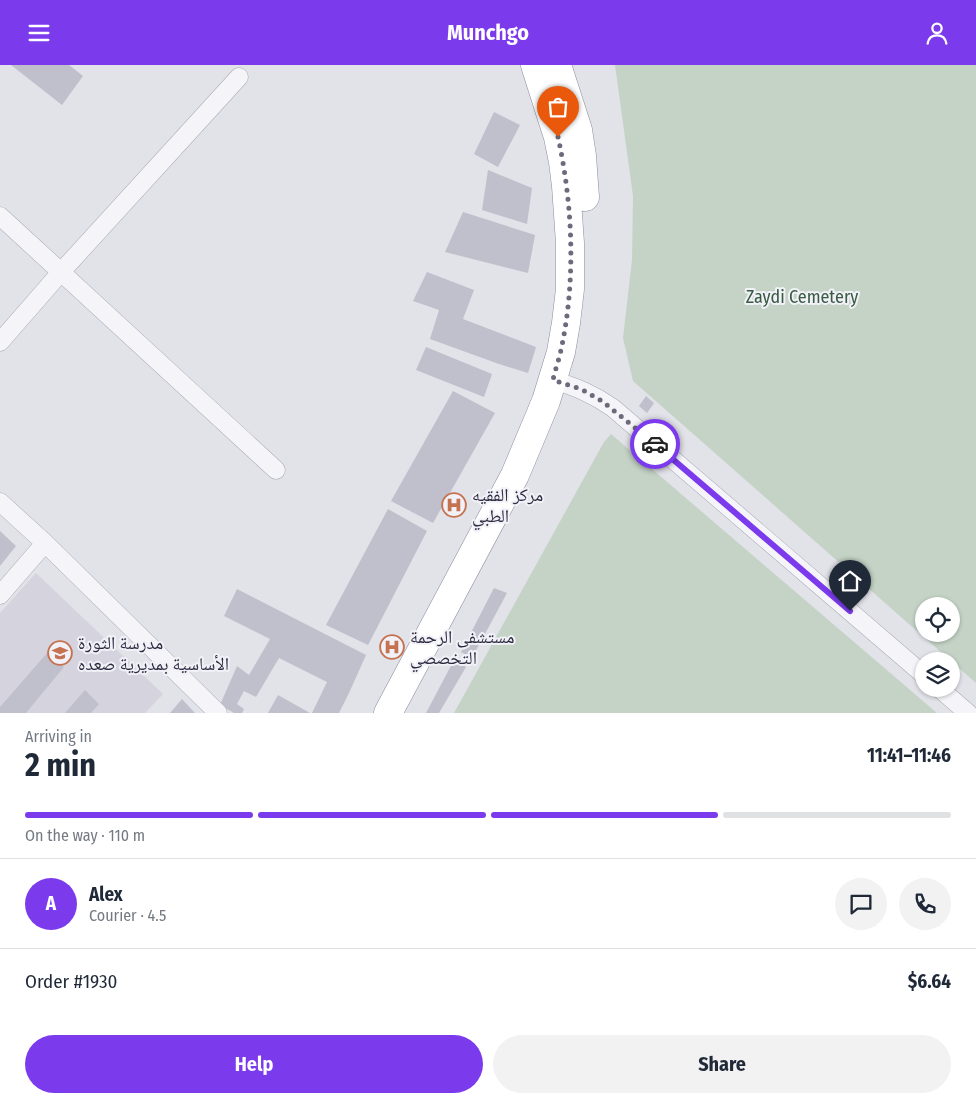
<!DOCTYPE html>
<meta charset="utf-8">
<style>
:root{--surface:#fff;--page:#f2f2f3;--text:#1f2937;--muted:#747a83;--line:#e0e1e3;--accent:#7c3aed}
body{margin:0;font-family:"Fira Sans Condensed","Noto Naskh Arabic",sans-serif;background:var(--page);color:var(--text);height:100vh;display:flex;flex-direction:column;font-size:19px;white-space:nowrap}
*{box-sizing:border-box;margin:0}
p{font-size:16px;color:var(--muted)}
.icon{flex:none;width:28px;height:28px;fill:none;stroke:currentColor;stroke-width:2;stroke-linecap:round;stroke-linejoin:round}
.map{position:relative;height:648px;overflow:hidden}
.drawer{display:flex;flex-direction:column;background:var(--surface);flex:1}
.drawer>*{flex:none}
.tools{position:absolute;left:915px;top:532px;display:grid;gap:10px}
.tools a{display:grid;place-items:center;width:45px;height:45px;border-radius:50%;background:var(--surface);box-shadow:0 1px 4px #0004;font-size:25px}
.pin{position:absolute;display:grid;place-items:center;width:42px;height:42px;color:#fff;margin:-51px -21px;border-radius:50% 50% 50% 0;rotate:-45deg;box-shadow:0 0 5px #0007}
.pin .icon{rotate:45deg}
.courier{position:absolute;display:grid;place-items:center;width:50px;height:50px;margin:-25px;border:4px solid #7c3aed;border-radius:50%;background:#fff;color:#222;box-shadow:0 1px 6px #0007}
.overview em{font-style:normal;font-weight:700}
.overview div{display:flex;flex-direction:column-reverse}
.overview{display:flex;align-items:center;justify-content:space-between;height:85px;padding:0 25px}
h1{font-size:32px;font-weight:700;line-height:38px}
.bar{display:grid;grid-template-columns:repeat(4,1fr);gap:8px 5px;align-content:center;height:60px;padding:0 25px}
.bar i{height:6px;border-radius:4px;background:var(--line)}
.bar .current{background:var(--accent)}
.bar p{grid-column:span 4}
.line{display:flex;align-items:center;gap:12px;padding:0 25px;border-top:1px solid var(--line)}
.line div{flex:1}
.round{display:grid;place-items:center;flex:none;width:52px;height:52px;border-radius:26px;background:var(--page)}
.action{display:flex;gap:10px;margin-top:auto;padding:10px 25px}
.action a{flex:1;height:58px;border-radius:30px;background:var(--accent);color:#fff;font-size:20px;font-weight:700;line-height:58px;text-align:center}
.action a+a{background:var(--page);color:var(--text)}
header{display:flex;justify-content:space-between;align-items:center;height:65px;padding:0 25px;background:var(--accent);color:#fff;font-size:22px;font-weight:700}
.map>svg:first-child{display:block}
.built{fill:#d5d4de}
.green{fill:#c4d3c6;fill-rule:evenodd}
.building{fill:#c0bfcc}
.lines{fill:none;stroke-linecap:round;stroke-linejoin:round}
.street-casing{stroke:#acabb6;stroke-width:19}
.highway-casing{stroke:#8b8a9f;stroke-width:29}
.street{stroke:#f5f4f8;stroke-width:18}
.highway{stroke:#fff;stroke-width:28}
.done{stroke:#6c6b7b;stroke-width:5;stroke-dasharray:0 9}
.route{stroke:#7c3aed;stroke-width:6}
.labels{text-anchor:middle;dominant-baseline:central;stroke-width:4;stroke-linejoin:round;paint-order:stroke}
.park-label{font-size:18px;fill:#395b42;stroke:#f1f1f7}
.poi-label{font-size:18px;fill:#2d2b40;stroke:#f1f1f7;text-anchor:start}
</style>
<header><svg class="icon" aria-label="menu" viewBox="0 0 24 24"><path d="M4 6h16M4 12h16M4 18h16"/></svg>Munchgo<svg class="icon" aria-label="person" viewBox="0 0 24 24"><circle cx="12" cy="8" r="4"/><path d="M4 21q1-7 8-7t8 7"/></svg></header>
<div class="map">
<svg width="976" height="648" viewBox="0 0 976 648">
<rect width="100%" height="100%" fill="#e2e2e9"/>
<path class="built" d="M36 508 163 629 145 648H0V548Z"/>
<path class="green" d="M615 0H976V618L633 316 623 273 632 195 633 131ZM924 541H951V569H924Z
M611 369 937 648H454L604 377Z"/>
<path class="building" d="M11 0H69L83 11 62 40Z
M494 47 520 60 498 102 474 89Z
M488 105 532 123 527 159 482 145Z
M463 147 535 170 528 208 445 187Z
M427 207 474 225 463 254 536 282 528 308 499 299 430 274 439 245 413 236Z
M426 282 492 309 484 332 416 305Z
M453 326 495 348 433 458 391 436Z
M646 331 654 338 647 348 639 341Z
M388 444 427 466 368 580 326 560Z
M0 466 16 481 0 501Z
M494 523 507 528 472 593 461 587Z
M237 524 366 590 349 628 339 648H312L327 617 279 593 256 632 244 626 237 639 244 644 242 648H234L220 640 237 601 249 610 270 574 224 551Z
M47 588 64 602 26 648H0V642Z
M454 595 466 602 439 648H426Z
M85 625 99 639 91 648H65Z
M278 630 310 648H268Z
M182 634 195 648H170Z"/>
<g class="lines">
<g class="street-casing">
<path id="street" d="M0 151 276 405
M0 277 61 207 239 12
M553 315C576 322 593 329 613 343L924 610
M0 437 45 478 218 648
M0 530 45 478
M940 624 968 648"/>
</g>
<g class="highway-casing">
<path id="highway" d="M557 0 578 65 582 91 585 132
M388 648 515 410 546 336 561 287 566 258 570 224V178L566 121 563 97 558 72 535 0"/>
</g>
<use href="#street" class="street"/>
<use href="#highway" class="highway"/>
</g>
<g class="lines">
<path class="done" d="M558 72C573 141 576 216 561 285 559 295 555 305 553 315L581 324 602 336 655 379"/>
<path class="route" d="M655 379 850 546"/>
</g>
<defs>
<g id="hospital-ring" transform="scale(1.25)"><circle r="9.5" fill="#f1f1f7" stroke="#c57250" stroke-width="1.5"/><path d="M-5-5h3v3.5h4V-5h3V5h-3V1.5h-4V5h-3Z" fill="#c57250"/></g>
<g id="university-ring" transform="scale(1.25)"><circle r="9.5" fill="#f1f1f7" stroke="#c57250" stroke-width="1.5"/><path d="M0-5L7-2L0 1L-7-2ZM-4 1L0 2.5L4 1V4Q0 6-4 4Z" fill="#c57250"/></g>
</defs>
<g fill-rule="evenodd">
<use href="#hospital-ring" x="454" y="440"/>
<use href="#hospital-ring" x="392" y="582"/>
<use href="#university-ring" x="60" y="588"/>
</g>
<g class="labels">
<g class="park-label">
<text x="802" y="232">Zaydi Cemetery</text>
</g>
<g class="poi-label">
<text x="472" y="430">مركز الفقيه<tspan x="472" dy="21">الطبي</tspan></text>
<text x="410" y="572">مستشفى الرحمة<tspan x="410" dy="21">التخصصي</tspan></text>
<text x="78" y="578">مدرسة الثورة<tspan x="78" dy="21">الأساسية بمديرية صعده</tspan></text>
</g>
</g>
</svg>
<div class="tools">
<a><svg class="icon" aria-label="locate" viewBox="0 0 24 24"><circle cx="12" cy="12" r="6"/><path d="M12 2v4M12 18v4M2 12h4M18 12h4"/></svg></a>
<a><svg class="icon" aria-label="layers" viewBox="0 0 24 24"><path d="M12 4l9 5-9 5-9-5zM3 14l9 5 9-5"/></svg></a>
</div>
<div class="pin" style="left:558px;top:72px;background:#ea580c"><svg class="icon" aria-label="bag" viewBox="0 0 24 24"><path d="M5 8h14l-1 12H6zM9 8a3 3 0 0 1 6 0"/></svg></div>
<div class="pin" style="left:850px;top:546px;background:#1f2937"><svg class="icon" aria-label="home" viewBox="0 0 24 24"><path d="M3 11l9-7 9 7M6 9v11h12V9"/></svg></div>
<div class="courier" style="left:655px;top:379px"><svg class="icon" aria-label="car" viewBox="0 0 24 24"><path d="M5 17H2v-5l4-1 3-4h7l3 4 3 1v5h-3M9 17h6M6 11h13"/><circle cx="7" cy="17" r="2"/><circle cx="17" cy="17" r="2"/></svg></div>
</div>
<section class="drawer">
<div class="overview"><div><h1>2 min</h1><p>Arriving in</p></div><em>11:41–11:46</em></div>
<div class="bar"><i class="current"></i><i class="current"></i><i class="current"></i><i></i><p>On the way · 110 m</p></div>
<div class="line" style="height:90px"><b class="round" style="background:var(--accent);color:#fff">A</b><div><b>Alex</b><p>Courier · 4.5</p></div><a class="round"><svg class="icon" aria-label="chat" viewBox="0 0 24 24"><path d="M4 5h16v11H9l-5 4z"/></svg></a><a class="round"><svg class="icon" aria-label="phone" viewBox="0 0 24 24"><path d="M5 4h4l2 5-3 2q2 4 5 5l2-3 5 2v4C11 20 4 13 5 4z"/></svg></a></div>
<div class="line" style="height:65px"><div>Order #1930</div><b>$6.64</b></div>
<div class="action"><a>Help</a><a>Share</a></div>
</section>
